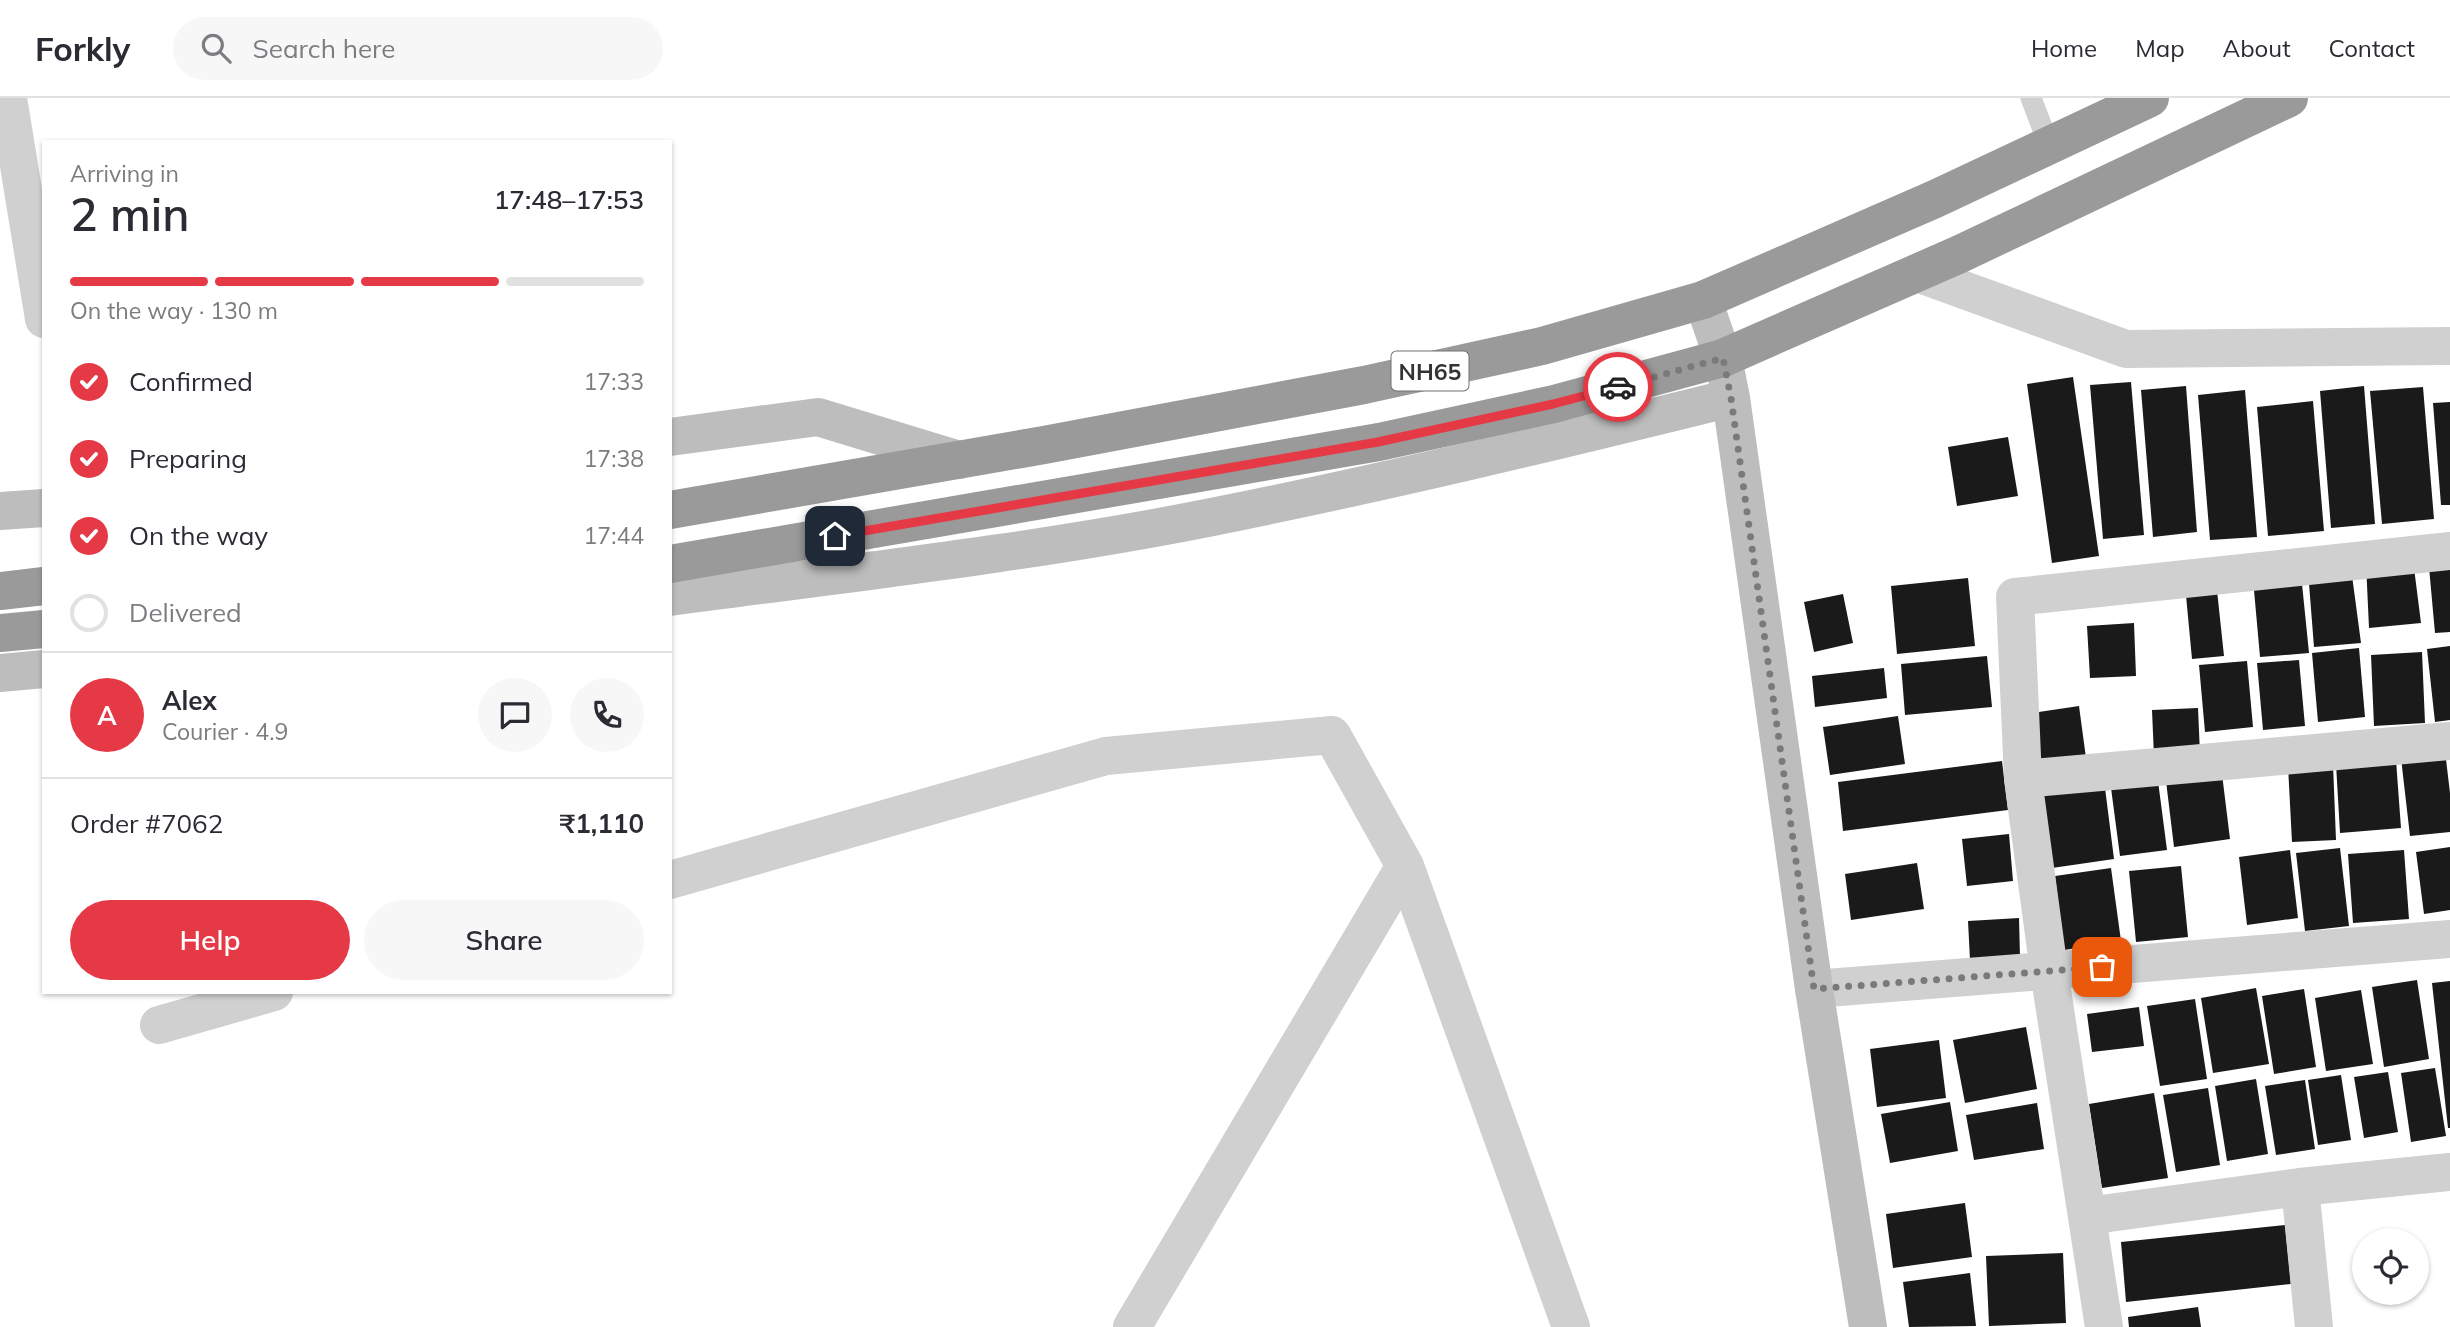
<!DOCTYPE html>
<meta charset="utf-8">
<style>
:root{--surface:#fff;--page:#f7f7f7;--text:#2b2b33;--muted:#7c7c81;--line:#e1e1e2;--accent:#e63946}
body{margin:0;font-family:Mulish,sans-serif;background:var(--page);color:var(--text);height:100vh;display:flex;flex-direction:column;font-size:26px;white-space:nowrap}
*{box-sizing:border-box;margin:0}
p{font-size:23px;color:var(--muted)}
.icon{flex:none;width:38px;height:38px;fill:none;stroke:currentColor;stroke-width:2;stroke-linecap:round;stroke-linejoin:round}
.map{position:relative;flex:1;overflow:hidden}
.side{position:absolute;left:42px;top:42px;width:630px;height:854px;display:flex;flex-direction:column;background:var(--surface);border-radius:0px;box-shadow:0 2px 5px #0004}
.side>*{flex:none}
.buttons{position:absolute;left:2352px;top:1130px;display:grid;gap:14px}
.buttons a{display:grid;place-items:center;width:77px;height:77px;border-radius:50%;background:var(--surface);box-shadow:0 2px 5px #0004;font-size:35px}
.pin{position:absolute;display:grid;place-items:center;width:60px;height:60px;color:#fff;margin:-30px;border-radius:14px;box-shadow:0 4px 10px #0006}
.courier{position:absolute;display:grid;place-items:center;width:70px;height:70px;margin:-35px;border:5px solid #e63946;border-radius:50%;background:#fff;color:#222;box-shadow:0 2px 9px #0007}
.head em{font-style:normal;font-weight:600}
.head div{display:flex;flex-direction:column-reverse}
.head{display:flex;align-items:center;justify-content:space-between;height:119px;padding:0 28px}
h1{font-size:46px;font-weight:600;line-height:52px}
.bar{display:grid;grid-template-columns:repeat(4,1fr);gap:10px 7px;align-content:center;height:84px;padding:0 28px}
.bar i{height:9px;border-radius:5px;background:var(--line)}
.bar .on{background:var(--accent)}
.bar p{grid-column:span 4}
.line{display:flex;align-items:center;gap:18px;padding:0 28px;border-top:2px solid var(--line)}
.line div{flex:1}
.round{display:grid;place-items:center;flex:none;width:74px;height:74px;border-radius:37px;background:var(--page)}
ol{padding:0 28px;list-style:none}
li{display:flex;align-items:center;gap:21px;height:77px}
li p{margin-inline-start:auto}
li .icon{padding:7px;border-radius:50%;background:var(--accent);color:#fff;stroke-width:4}
li:last-child{color:var(--muted)}
li i{width:38px;height:38px;border:4px solid var(--line);border-radius:50%}
.cta{display:flex;gap:14px;margin-top:auto;padding:14px 28px}
.cta a{flex:1;height:80px;border-radius:42px;background:var(--accent);color:#fff;font-size:28px;font-weight:600;line-height:80px;text-align:center}
.cta a+a{background:var(--page);color:var(--text)}
header{display:flex;align-items:center;gap:42px;box-sizing:border-box;height:98px;padding:0 35px;background:var(--surface);border-bottom:2px solid var(--line)}
header strong{font-size:33px}
nav{display:flex;gap:38px;margin-inline-start:auto;font-size:24px}
.search{width:490px;height:63px;background:var(--page);display:flex;align-items:center;gap:18px;box-sizing:border-box;padding:0 24px;border-radius:38px;color:var(--muted);font-size:26px}
.map>svg:first-child{display:block}
.building{fill:#1a1a1a}
.lines{fill:none;stroke-linecap:round;stroke-linejoin:round}
.lane{stroke:#d0d0d0;stroke-width:21}
.street{stroke:#d0d0d0;stroke-width:38}
.secondary{stroke:#bdbdbd;stroke-width:38}
.highway{stroke:#9a9a9a;stroke-width:38}
.done{stroke:#7a7a7a;stroke-width:7;stroke-dasharray:0 12.6}
.route{stroke:#e63946;stroke-width:9}
.labels{text-anchor:middle;dominant-baseline:central;stroke-width:7;stroke-linejoin:round;paint-order:stroke}
.shield{fill:#fff;stroke:#707070;stroke-width:2}
.shield-label{font-size:23px;font-weight:bold;fill:#333}
</style>
<header>
<strong>Forkly</strong>
<div class="search"><svg class="icon" aria-label="search" viewBox="0 0 24 24"><circle cx="10" cy="10" r="6"/><path d="M15 15l6 6"/></svg>Search here</div>
<nav><a>Home</a><a>Map</a><a>About</a><a>Contact</a></nav>
</header>
<div class="map">
<svg width="2450" height="1229" viewBox="0 0 2450 1229">
<rect width="100%" height="100%" fill="#fff"/>
<path class="building" d="M2073 279 2099 458 2052 465 2027 286Z
M2131 284 2144 437 2103 441 2090 287Z
M2186 288 2197 434 2153 439 2141 292Z
M2364 288 2375 426 2331 430 2320 293Z
M2423 289 2434 421 2382 426 2370 293Z
M2245 292 2257 439 2210 442 2198 297Z
M2313 303 2324 433 2268 438 2257 309Z
M2450 304V407H2441L2433 305Z
M2008 339 2018 398 1957 408 1948 349Z
M2413 462 2421 525 2369 530 2366 465Z
M2450 467V534L2435 535 2429 469Z
M2351 470 2361 545 2314 549 2308 473Z
M2301 476 2309 555 2260 559 2253 481Z
M1968 480 1975 548 1897 556 1891 488Z
M2216 483 2224 558 2192 561 2185 487Z
M1843 496 1853 545 1814 554 1804 504Z
M2134 525 2136 578 2090 580 2087 528Z
M2450 548V622L2435 624 2427 551Z
M2359 550 2365 619 2318 624 2312 555Z
M2422 554 2425 625 2374 628 2371 557Z
M1987 558 1992 609 1905 617 1901 566Z
M2299 562 2305 628 2263 632 2257 565Z
M2247 563 2253 629 2205 634 2199 567Z
M1884 570 1887 600 1815 609 1812 578Z
M2079 608 2086 660 2032 667 2025 616Z
M2198 610 2200 656 2154 659 2152 612Z
M1898 618 1905 666 1830 677 1823 629Z
M2445 653 2450 695V734L2410 738 2401 660Z
M2396 662 2401 730 2340 735 2336 666Z
M2002 663 2008 712 1843 733 1838 684Z
M2333 666 2336 742 2292 744 2288 668Z
M2222 676 2230 741 2174 749 2166 683Z
M2104 682 2114 761 2052 770 2041 691Z
M2158 683 2167 752 2120 758 2111 690Z
M2009 736 2013 783 1967 788 1962 741Z
M2450 749V812L2424 816 2416 754Z
M2340 750 2349 828 2305 833 2296 755Z
M2290 752 2298 820 2247 827 2239 759Z
M2404 752 2409 821 2353 825 2348 756Z
M1917 765 1924 811 1851 822 1845 776Z
M2181 768 2188 839 2136 844 2129 773Z
M2111 770 2121 843 2064 852 2055 778Z
M2019 820 2020 859 1970 862 1968 823Z
M2417 882 2429 961 2384 969 2372 889Z
M2450 883V1030H2448L2432 885Z
M2256 890 2269 966 2213 975 2201 900Z
M2304 891 2316 969 2274 976 2262 898Z
M2361 892 2373 966 2326 973 2315 900Z
M2195 901 2207 981 2160 988 2147 908Z
M2139 909 2144 948 2092 954 2087 916Z
M2026 929 2037 991 1965 1005 1953 942Z
M1939 942 1946 1000 1877 1009 1870 951Z
M2435 970 2446 1038 2411 1044 2401 975Z
M2388 974 2398 1034 2364 1040 2354 979Z
M2341 977 2351 1042 2318 1047 2308 982Z
M2256 981 2268 1056 2227 1063 2215 988Z
M2305 982 2315 1051 2276 1057 2265 988Z
M2208 990 2220 1067 2176 1074 2163 997Z
M2154 995 2168 1080 2102 1090 2089 1006Z
M1950 1004 1958 1053 1890 1065 1881 1016Z
M2037 1005 2044 1051 1974 1062 1966 1017Z
M1965 1105 1972 1159 1893 1170 1886 1116Z
M2285 1127 2291 1186 2126 1204 2121 1144Z
M2063 1155 2066 1225 1989 1228 1986 1158Z
M1970 1175 1976 1228 1909 1229 1903 1184Z
M2198 1209 2201 1229H2129L2128 1219Z"/>
<g class="lines">
<path class="lane" d="M2031 0 2049 47"/>
<path class="street" d="M8 0 44 221
M1917 175 2126 251 2450 248
M2023 681 2450 643
M670 782 1106 658 1332 637 1405 768 1571 1229
M1814 891 2450 841
M159 927 274 894
M2300 1089 2314 1229
M2087 1118 2300 1089 2450 1074
M1132 1229 1405 768
M2104 1229 2049 873 2023 681 2015 499 2450 453"/>
<path class="secondary" d="M1703 202 1723 260 1731 300 1814 891 1868 1229
M670 339 818 319 959 362
M0 413 44 410
M670 499C849 475 1030 455 1207 420 1383 385 1557 343 1731 300
M0 575 44 571"/>
<path class="highway" d="M670 412 1044 347 1364 287 1542 248 1703 202 1935 101 2150 0
M670 466 1379 344 1554 306 1723 260 1960 156 2289 0
M0 493 44 488
M0 535 44 531"/>
</g>
<g class="lines">
<path class="done" d="M1618 289 1723 260 1731 300 1814 891 2102 869"/>
<path class="route" d="M835 438 1378 344 1553 306 1618 289"/>
</g>
<g class="labels">
<rect class="shield" x="1391.5" y="253.5" width="77" height="39" rx="5"/>
<g class="shield-label">
<text x="1430" y="273">NH65</text>
</g>
</g>
</svg>
<div class="buttons">
<a><svg class="icon" aria-label="locate" viewBox="0 0 24 24"><circle cx="12" cy="12" r="6"/><path d="M12 2v4M12 18v4M2 12h4M18 12h4"/></svg></a>
</div>
<div class="pin" style="left:2102px;top:869px;background:#ea580c"><svg class="icon" aria-label="bag" viewBox="0 0 24 24"><path d="M5 8h14l-1 12H6zM9 8a3 3 0 0 1 6 0"/></svg></div>
<div class="pin" style="left:835px;top:438px;background:#1f2937"><svg class="icon" aria-label="home" viewBox="0 0 24 24"><path d="M3 11l9-7 9 7M6 9v11h12V9"/></svg></div>
<div class="courier" style="left:1618px;top:289px"><svg class="icon" aria-label="car" viewBox="0 0 24 24"><path d="M5 17H2v-5l4-1 3-4h7l3 4 3 1v5h-3M9 17h6M6 11h13"/><circle cx="7" cy="17" r="2"/><circle cx="17" cy="17" r="2"/></svg></div>
<section class="side">
<div class="head"><div><h1>2 min</h1><p>Arriving in</p></div><em>17:48–17:53</em></div>
<div class="bar"><i class="on"></i><i class="on"></i><i class="on"></i><i></i><p>On the way · 130 m</p></div>
<ol>
<li><svg class="icon" aria-label="check" viewBox="0 0 24 24"><path d="M5 12l5 5 9-10"/></svg>Confirmed<p>17:33</p></li>
<li><svg class="icon" aria-label="check" viewBox="0 0 24 24"><path d="M5 12l5 5 9-10"/></svg>Preparing<p>17:38</p></li>
<li><svg class="icon" aria-label="check" viewBox="0 0 24 24"><path d="M5 12l5 5 9-10"/></svg>On the way<p>17:44</p></li>
<li><i></i>Delivered</li>
</ol>
<div class="line" style="height:126px"><b class="round" style="background:var(--accent);color:#fff">A</b><div><b>Alex</b><p>Courier · 4.9</p></div><a class="round"><svg class="icon" aria-label="chat" viewBox="0 0 24 24"><path d="M4 5h16v11H9l-5 4z"/></svg></a><a class="round"><svg class="icon" aria-label="phone" viewBox="0 0 24 24"><path d="M5 4h4l2 5-3 2q2 4 5 5l2-3 5 2v4C11 20 4 13 5 4z"/></svg></a></div>
<div class="line" style="height:91px"><div>Order #7062</div><b>₹1,110</b></div>
<div class="cta"><a>Help</a><a>Share</a></div>
</section>
</div>
